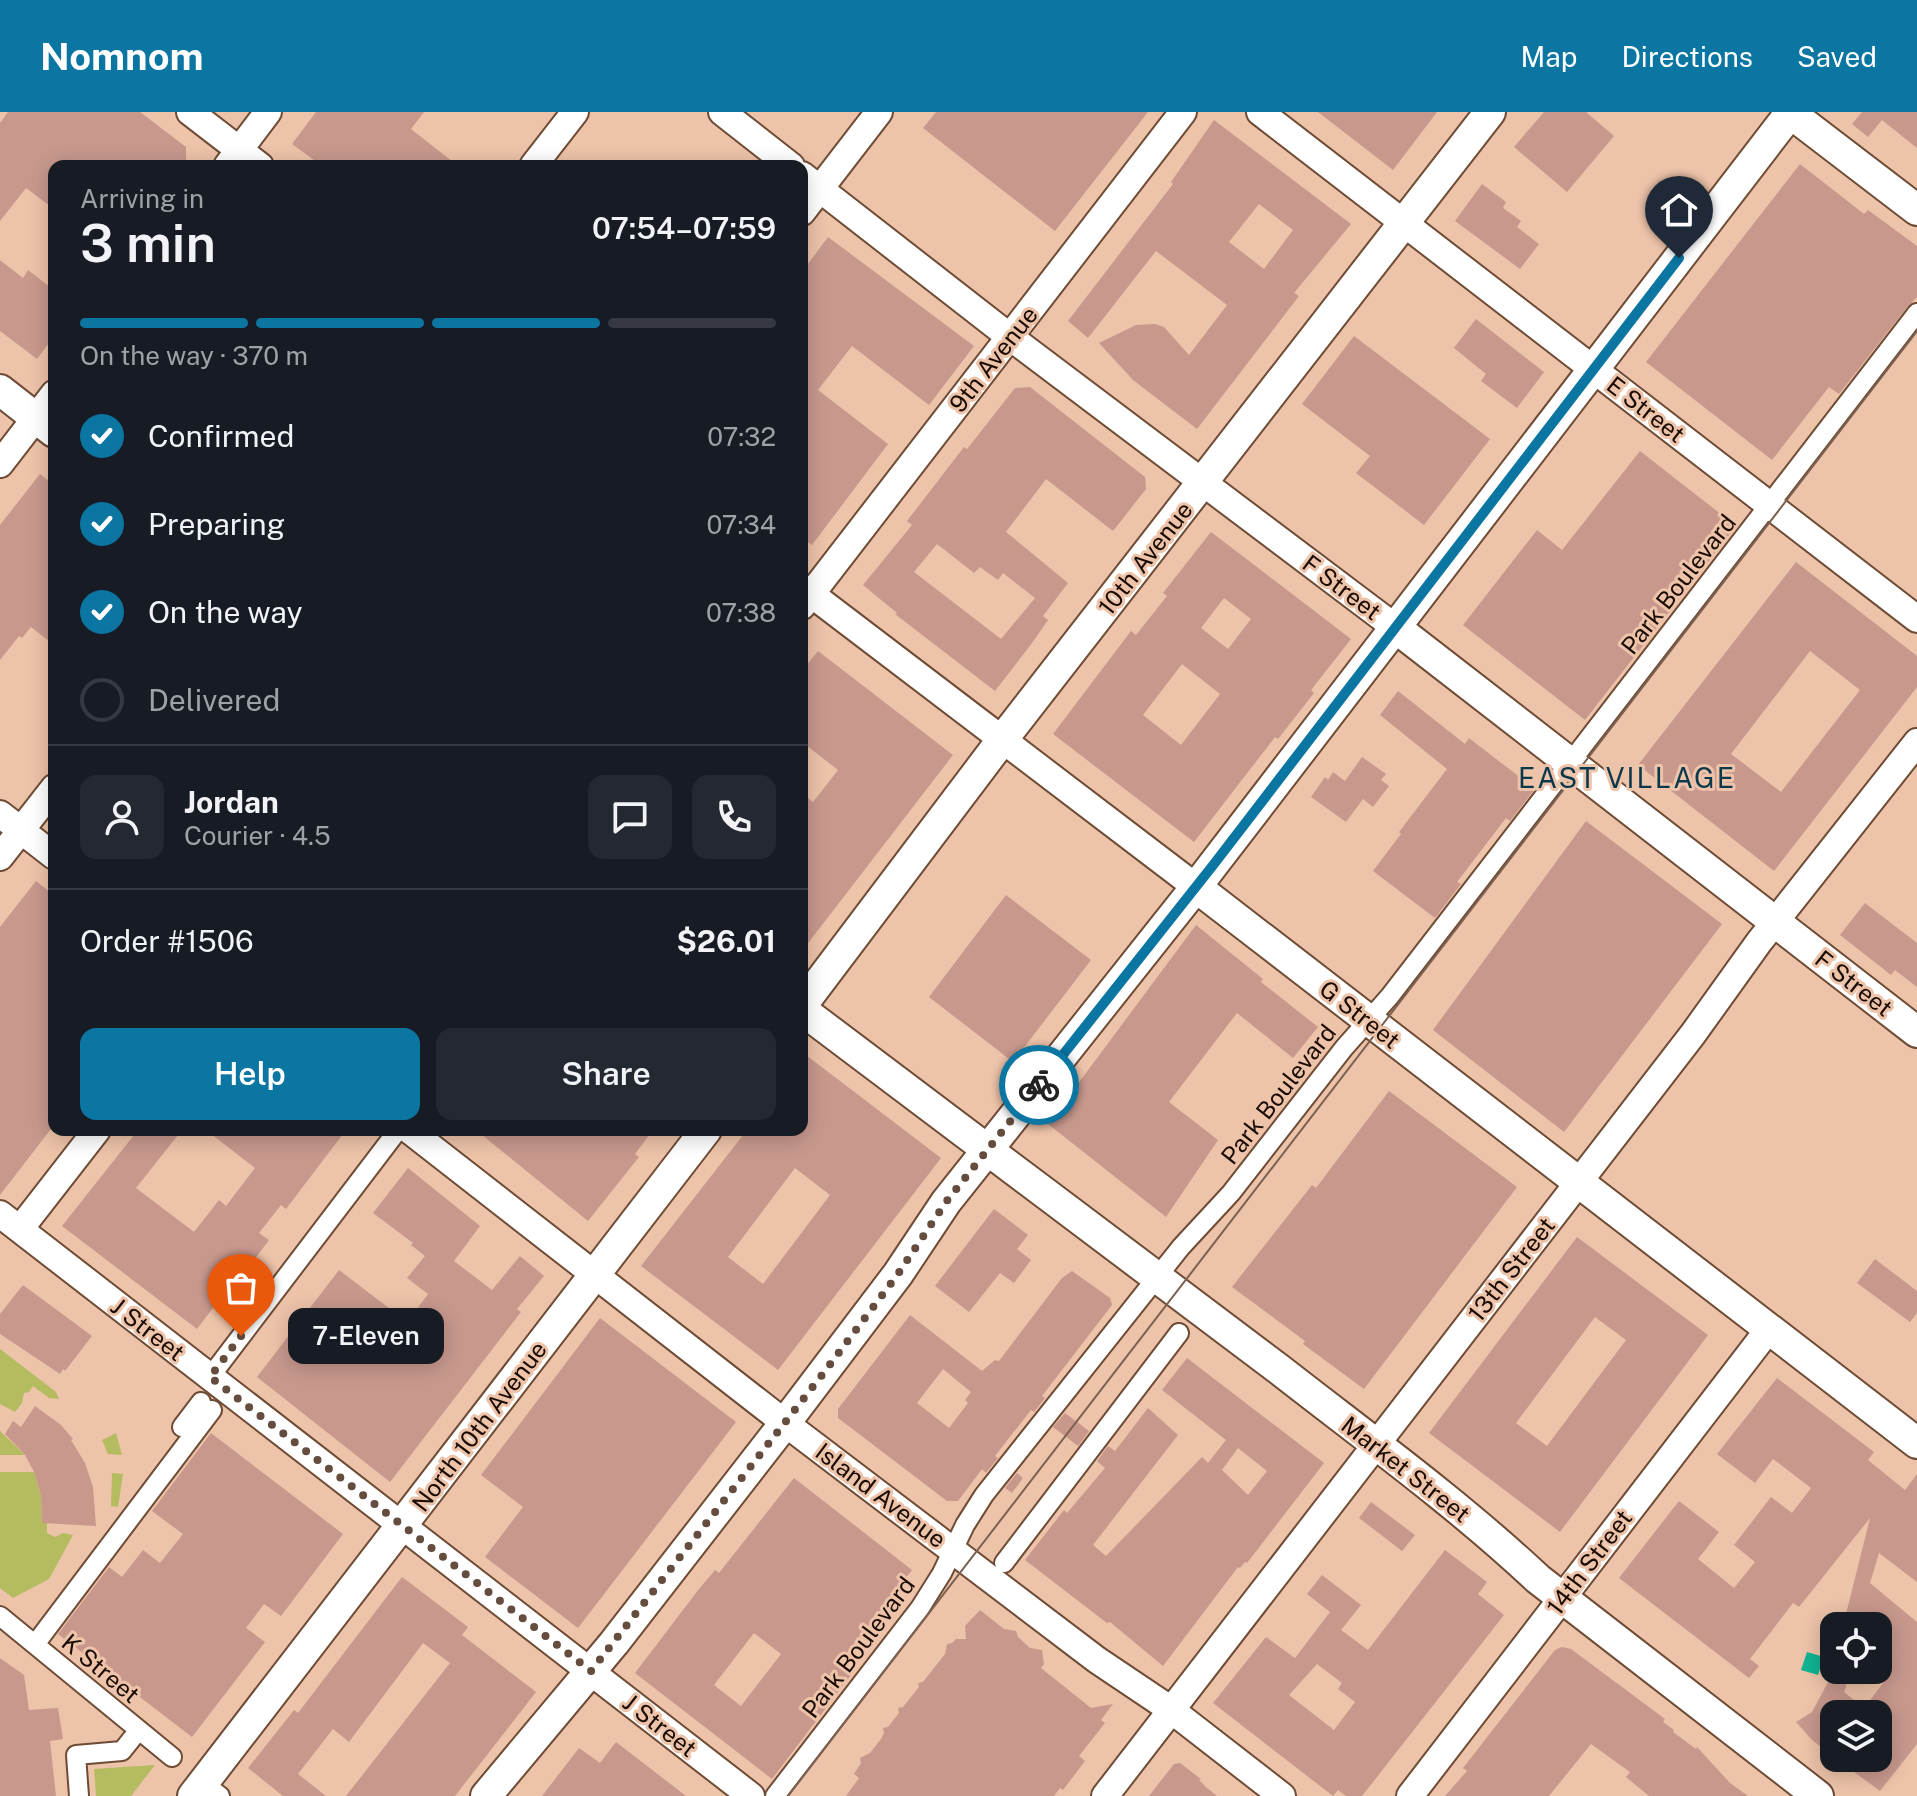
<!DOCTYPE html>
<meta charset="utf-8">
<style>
:root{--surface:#171b24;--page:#242831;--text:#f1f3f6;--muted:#9ea1a6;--line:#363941;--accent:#0a76a1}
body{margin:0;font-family:"Public Sans",sans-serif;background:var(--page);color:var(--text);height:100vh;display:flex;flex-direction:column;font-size:30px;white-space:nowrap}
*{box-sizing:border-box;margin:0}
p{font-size:26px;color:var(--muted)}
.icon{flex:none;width:44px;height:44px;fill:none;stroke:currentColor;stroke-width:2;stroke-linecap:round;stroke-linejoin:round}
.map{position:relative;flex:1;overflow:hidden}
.drawer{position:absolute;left:48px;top:48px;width:760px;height:976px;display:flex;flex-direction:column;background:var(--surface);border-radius:16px;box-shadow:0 4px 20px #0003}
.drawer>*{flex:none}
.buttons{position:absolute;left:1820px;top:1500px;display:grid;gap:16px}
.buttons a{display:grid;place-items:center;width:72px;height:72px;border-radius:16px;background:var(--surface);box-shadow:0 4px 20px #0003;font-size:40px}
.pin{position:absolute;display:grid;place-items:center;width:68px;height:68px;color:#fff;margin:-82px -34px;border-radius:50% 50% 50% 0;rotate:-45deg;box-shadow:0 0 8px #0007}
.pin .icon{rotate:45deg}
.courier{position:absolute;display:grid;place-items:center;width:80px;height:80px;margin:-40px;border:6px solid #0a76a1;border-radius:50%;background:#fff;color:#222;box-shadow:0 2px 10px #0007}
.bubble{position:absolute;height:56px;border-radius:16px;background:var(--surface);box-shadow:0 4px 20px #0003;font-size:26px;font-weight:600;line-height:56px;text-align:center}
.headline em{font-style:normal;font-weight:600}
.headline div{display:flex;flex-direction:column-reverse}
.headline{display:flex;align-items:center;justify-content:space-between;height:136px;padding:0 32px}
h1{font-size:52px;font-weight:600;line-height:60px}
.bar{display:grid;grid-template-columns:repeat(4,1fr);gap:12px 8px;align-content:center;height:96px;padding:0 32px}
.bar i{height:10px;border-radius:6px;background:var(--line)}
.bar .active{background:var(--accent)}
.bar p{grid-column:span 4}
.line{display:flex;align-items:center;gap:20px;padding:0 32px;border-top:2px solid var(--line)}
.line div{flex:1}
.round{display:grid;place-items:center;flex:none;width:84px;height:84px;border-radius:16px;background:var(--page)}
ol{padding:0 32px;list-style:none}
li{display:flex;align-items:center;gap:24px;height:88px}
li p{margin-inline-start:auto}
li .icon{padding:8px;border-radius:50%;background:var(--accent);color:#fff;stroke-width:4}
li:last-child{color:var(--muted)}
li i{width:44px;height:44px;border:4px solid var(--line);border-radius:50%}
.button{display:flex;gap:16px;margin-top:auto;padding:16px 32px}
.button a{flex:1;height:92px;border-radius:16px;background:var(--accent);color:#fff;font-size:32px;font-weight:600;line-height:92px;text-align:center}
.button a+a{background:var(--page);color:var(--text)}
header{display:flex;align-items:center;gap:48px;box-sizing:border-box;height:112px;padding:0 40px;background:var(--accent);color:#fff}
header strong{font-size:38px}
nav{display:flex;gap:44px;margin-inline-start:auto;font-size:28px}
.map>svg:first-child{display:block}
.green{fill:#b4bc5f}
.water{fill:#10b493}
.building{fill:#c8988d;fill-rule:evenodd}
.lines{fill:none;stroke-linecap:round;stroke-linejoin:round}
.street-casing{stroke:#6e4b34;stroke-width:22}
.secondary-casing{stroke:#6e4b34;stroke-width:30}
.primary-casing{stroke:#6e4b34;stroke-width:34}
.street{stroke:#fff;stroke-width:18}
.secondary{stroke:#fff;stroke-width:26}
.primary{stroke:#fff;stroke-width:30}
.tram{stroke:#7c6151;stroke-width:2}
.done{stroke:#644c3e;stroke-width:8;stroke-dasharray:0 14.4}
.route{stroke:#0a76a1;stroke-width:10}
.labels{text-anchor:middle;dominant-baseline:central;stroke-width:6;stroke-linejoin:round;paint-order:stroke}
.street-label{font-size:24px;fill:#1a0c04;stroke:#edc3a9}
.quarter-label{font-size:28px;letter-spacing:2px;fill:#09384c;stroke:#edc3a9}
</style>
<header>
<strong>Nomnom</strong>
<nav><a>Map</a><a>Directions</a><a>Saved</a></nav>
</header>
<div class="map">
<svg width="1917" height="1684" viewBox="0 0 1917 1684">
<rect width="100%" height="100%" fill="#edc3a9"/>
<path class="green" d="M0 1237 56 1280 59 1287 49 1286 33 1274 29 1280 24 1281 22 1291 15 1300 0 1292Z
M0 1319 25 1343H0Z
M116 1321 122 1343 108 1342 102 1328Z
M0 1360H34L41 1384 42 1411H47V1421L55 1425 63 1421 73 1423 49 1467 13 1486 0 1476Z
M112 1361 123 1362 118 1395 111 1394Z
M155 1653 131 1684H96L94 1657Z"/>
<path class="water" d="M1807 1540 1824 1545 1818 1563 1801 1558Z"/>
<path class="building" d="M8 0H140L186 35V54H54V97L26 76 0 109V11Z
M316 0H424L411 17 458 54H322L292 32Z
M936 0H1148L1055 119 923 16Z
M1318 0H1437L1393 58Z
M1544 0H1586L1614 24 1567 80 1514 35Z
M1862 0H1917V36L1882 8 1868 25 1852 12Z
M1214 8 1351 112 1294 181 1299 184 1197 317 1133 268 1099 231 1136 213 1155 212 1164 215 1189 243 1227 193 1156 139 1088 226 1068 209 1173 72 1171 70ZM1259 92 1293 118 1264 157 1229 130Z
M1800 52 1864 102 1868 98 1917 134V185L1908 194 1839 282 1829 275 1772 348 1646 250Z
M1482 72 1506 90 1503 96 1521 109 1517 115 1539 132 1520 157 1455 109Z
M828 125 974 234 929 293 852 234 818 278 888 332 812 433 802 426V160Z
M0 148 23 166 28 158 54 178V224L37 247 0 219Z
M1476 207 1544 260 1517 296 1481 269 1486 262 1454 236Z
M1354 224 1490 327 1424 413 1356 361 1370 344 1302 292Z
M1030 275 1145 365 1146 377 1113 419 1046 367 1006 420 1068 471 1043 504 1048 508 1032 531 995 579 895 502 897 501 863 473 912 413 907 409 964 335 967 337 1015 276ZM937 432 974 461 980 455 998 468 1003 461 1035 486 1001 527 914 460Z
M1640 339 1736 414 1585 608 1463 513 1537 418 1562 438Z
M40 362 54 373V533L31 515 22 526 19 524 0 548V413Z
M1211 420 1351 527 1311 578 1314 581 1278 627 1275 625 1194 730 1053 622 1131 519 1136 523 1167 484 1163 481ZM1224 486 1251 507 1228 537 1201 516ZM1182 552 1220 582 1181 633 1143 603Z
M1796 450 1917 544V575L1774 759 1638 653ZM1810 539 1860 578 1781 680 1731 642Z
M818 539 953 643 802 839V681L813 690 838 658 802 630V559Z
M1398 579 1465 632 1469 626 1535 677 1510 709 1506 706 1457 770 1461 772 1435 806 1373 759 1401 722 1399 720 1447 657 1380 603Z
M1362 645 1386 662 1381 668 1389 674 1373 695 1363 687 1346 710 1311 685 1325 665 1328 668 1333 660 1345 669Z
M1586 709 1722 812 1564 1020 1433 918Z
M36 769 54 783V1013L0 1083V815Z
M1006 783 1091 848 1013 950 929 885Z
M1865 791 1917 831V875L1895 858 1891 863 1840 823Z
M1196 813 1263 867 1261 870 1318 915 1293 946 1237 901 1169 990 1218 1028 1166 1105 1048 1012Z
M802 940 941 1046 778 1258 641 1154 747 1018H802ZM795 1056 830 1083 763 1172 728 1145Z
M1389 979 1517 1075 1364 1277 1303 1232 1305 1229 1232 1175 1312 1073 1316 1076Z
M138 1018H182L136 1076 194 1120 219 1088 226 1094 255 1056 206 1018H346L286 1097 281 1093 259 1121 269 1128 251 1152 248 1150 197 1217 62 1114Z
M476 1018H653L635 1042 639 1045 588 1109Z
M408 1056 480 1114 454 1149 492 1178 520 1144 544 1164 517 1197 521 1200 390 1370 257 1265 339 1158 402 1206 386 1227 414 1249 441 1215 417 1197 428 1182 407 1166 425 1144 411 1133 413 1131 373 1101Z
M994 1097 1028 1123 1017 1137 1031 1148 1014 1171 1000 1161 969 1200 935 1174Z
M1577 1125 1708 1223 1560 1420 1429 1321ZM1595 1205 1626 1228 1547 1334 1516 1311Z
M1875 1147 1917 1179V1201L1910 1210 1857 1171Z
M1072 1159 1110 1186 1112 1193 1042 1284 1045 1286 1034 1300 1031 1298 995 1344 998 1346 986 1361 982 1357 958 1389H947L838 1306V1297L910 1203 982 1259 995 1248 999 1249 1062 1166ZM943 1257 971 1280 965 1288 968 1291 949 1316 917 1291Z
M23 1173 92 1224 65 1259 63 1257 60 1262 0 1222V1202Z
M600 1206 736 1310 578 1516 485 1445 523 1395 481 1363Z
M1187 1246 1324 1351 1247 1451 1245 1450 1240 1456 1238 1455 1163 1554 1110 1510 1107 1511 1025 1448 1064 1398 1067 1401 1105 1356 1097 1349 1108 1334 1115 1339 1148 1296 1178 1323 1093 1433 1106 1444 1202 1345 1208 1351 1226 1328 1162 1278ZM1238 1336 1267 1359 1248 1383 1222 1358Z
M1777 1266 1874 1340 1868 1348 1905 1378 1917 1362V1470L1879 1441 1870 1471 1917 1510V1632L1880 1679 1835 1646H1878V1602H1834V1645L1812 1628 1796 1610 1812 1600 1828 1570 1831 1558H1852L1844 1580 1864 1596 1887 1566 1878 1560V1514H1843L1870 1406 1799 1495 1793 1491 1750 1547 1759 1554 1749 1566 1619 1466 1679 1389 1719 1420 1698 1447 1734 1476 1755 1450 1734 1433 1771 1385 1792 1401 1811 1376 1773 1347 1755 1371 1717 1342Z
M35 1294 61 1313 73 1327 71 1328 85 1351 93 1375 96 1414 42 1411 41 1384 34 1360 25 1343 5 1322 13 1309 21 1315Z
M1065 1301 1089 1319 1078 1334 1053 1315Z
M211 1321 343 1422 281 1504 264 1492 246 1516 265 1530 192 1625 58 1522 109 1455 122 1465 143 1438 160 1451 183 1422 152 1399Z
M1017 1361 1023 1366 1012 1381 1005 1376Z
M794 1366 912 1458 838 1553 851 1563 772 1667 635 1561 699 1477 715 1458 719 1461ZM754 1521 781 1542 741 1594 714 1573Z
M1371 1390 1415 1423 1402 1439 1359 1406Z
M1445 1438 1487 1470 1478 1482 1504 1503 1362 1684H1346L1338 1678 1333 1684 1213 1591 1266 1525 1295 1546 1330 1500 1307 1482 1322 1463 1361 1493 1341 1518 1368 1538ZM1317 1552 1342 1571 1338 1577 1355 1590 1334 1618 1289 1583Z
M402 1465 468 1515 462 1523 536 1580 455 1684H346L450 1551 423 1531 349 1630 333 1617 298 1662 326 1684H283L248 1656 294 1598 298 1601Z
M980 1498 1004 1517 1016 1519 1018 1525 1030 1536 1042 1538 1044 1552 1041 1556 1091 1596 1113 1592 1101 1608 1105 1611 1079 1644 1085 1649 1063 1678 1060 1676 1054 1684H846L859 1666 854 1662 861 1651 860 1646 870 1641 881 1627 884 1621 883 1616 888 1615 899 1601 898 1596 903 1595 919 1575 918 1571 923 1570 945 1542 947 1532 952 1531 956 1527H966L965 1514Z
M1562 1535 1571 1537 1665 1607 1663 1610 1674 1618 1673 1620 1696 1637 1697 1635 1730 1671 1748 1684H1649L1626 1665 1630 1660 1591 1632 1549 1684H1445L1467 1659 1463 1656 1555 1538Z
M0 1546 24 1563 29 1598 58 1596 63 1627 50 1629 56 1684H0Z
M616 1630 686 1684H542L579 1636 600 1651Z
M1180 1651 1201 1667 1199 1668 1206 1675 1217 1684H1149L1174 1652Z"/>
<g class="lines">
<g class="street-casing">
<path id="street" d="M210 1265 398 1018
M182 1315 201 1290
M1004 1451 1179 1221
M0 1504 172 1645
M36 1531 212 1298
M203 1671 220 1684
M79 1684 76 1643 122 1639 138 1619
M775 1684 920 1496 942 1461 965 1413 984 1383 1181 1135 1231 1081 1344 936 1390 884 1917 201"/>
</g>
<g class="secondary-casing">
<path id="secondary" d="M190 0 260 54
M722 0 791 54
M1260 0 1917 507
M227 54 268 0
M533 54 575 0
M802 63 1010 225 1396 516
M802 100 879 0
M0 352 54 282
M802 475 1196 775
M802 494 1183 0
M0 702 54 744
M0 745 54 676
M409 1018 785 1311 1097 1548 1170 1597 1282 1684
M0 1102 751 1684
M20 1117 97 1018
M1105 1684 1693 922 1759 830 1917 630
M1410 1684 1769 1217"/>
</g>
<g class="primary-casing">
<path id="primary" d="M1789 0 1917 98
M0 278 54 320
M1396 516 1917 920
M1196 775 1917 1331
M802 893 1002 628 1490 0
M802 898C961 1019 1121 1137 1280 1258 1367 1326 1457 1391 1538 1467L1818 1684
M193 1684 706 1018
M486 1684 614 1531 785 1311 898 1162 946 1090 1196 775 1791 0"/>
</g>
<use href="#street" class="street"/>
<use href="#secondary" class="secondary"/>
<use href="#primary" class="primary"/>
<path class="tram" d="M788 1684 1917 219"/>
</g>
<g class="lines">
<path class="done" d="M241 1224 210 1265 591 1559 822 1263 898 1162 946 1090 1039 973"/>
<path class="route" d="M1039 973 1214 752 1679 146"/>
</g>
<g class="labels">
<g class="street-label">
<text transform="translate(993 247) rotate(-52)">9th Avenue</text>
<text transform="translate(1646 297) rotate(38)">E Street</text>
<text transform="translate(1145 446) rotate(-52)">10th Avenue</text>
<text transform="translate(1678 472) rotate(-52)">Park Boulevard</text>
<text transform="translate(1342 475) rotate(37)">F Street</text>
<text transform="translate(1854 871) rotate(38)">F Street</text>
<text transform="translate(1360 902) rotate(38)">G Street</text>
<text transform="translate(1278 982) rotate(-52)">Park Boulevard</text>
<text transform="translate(1511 1157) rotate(-52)">13th Street</text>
<text transform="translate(148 1217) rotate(38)">J Street</text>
<text transform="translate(479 1314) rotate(-53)">North 10th Avenue</text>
<text transform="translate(1406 1357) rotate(38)">Market Street</text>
<text transform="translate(881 1383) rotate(37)">Island Avenue</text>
<text transform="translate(1589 1450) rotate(-53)">14th Street</text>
<text transform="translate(858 1535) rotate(-53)">Park Boulevard</text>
<text transform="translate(101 1556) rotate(40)">K Street</text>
<text transform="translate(660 1613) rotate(38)">J Street</text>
</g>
<g class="quarter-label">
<text x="1627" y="665">EAST VILLAGE</text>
</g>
</g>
</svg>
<div class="buttons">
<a><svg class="icon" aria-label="locate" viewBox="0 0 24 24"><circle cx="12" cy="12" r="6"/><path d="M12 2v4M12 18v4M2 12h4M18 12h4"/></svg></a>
<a><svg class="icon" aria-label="layers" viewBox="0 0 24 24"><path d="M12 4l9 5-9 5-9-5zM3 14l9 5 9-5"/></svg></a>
</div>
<div class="pin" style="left:241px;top:1224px;background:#ea580c"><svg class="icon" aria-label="bag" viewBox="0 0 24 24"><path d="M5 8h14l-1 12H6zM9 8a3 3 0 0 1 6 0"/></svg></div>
<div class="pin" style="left:1679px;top:146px;background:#1f2937"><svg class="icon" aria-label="home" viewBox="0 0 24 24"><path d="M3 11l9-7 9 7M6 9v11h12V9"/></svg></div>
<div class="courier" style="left:1039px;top:973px"><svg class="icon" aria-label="bike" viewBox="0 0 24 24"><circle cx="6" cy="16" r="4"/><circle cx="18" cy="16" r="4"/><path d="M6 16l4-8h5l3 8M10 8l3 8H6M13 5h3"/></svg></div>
<div class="bubble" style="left:288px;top:1196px;width:156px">7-Eleven</div>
<section class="drawer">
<div class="headline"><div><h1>3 min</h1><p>Arriving in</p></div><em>07:54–07:59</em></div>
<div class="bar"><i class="active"></i><i class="active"></i><i class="active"></i><i></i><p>On the way · 370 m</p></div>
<ol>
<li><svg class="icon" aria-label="check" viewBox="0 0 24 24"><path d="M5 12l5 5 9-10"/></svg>Confirmed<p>07:32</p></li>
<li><svg class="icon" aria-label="check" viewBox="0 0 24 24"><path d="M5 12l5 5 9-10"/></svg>Preparing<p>07:34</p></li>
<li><svg class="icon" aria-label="check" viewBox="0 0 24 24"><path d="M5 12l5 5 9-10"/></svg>On the way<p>07:38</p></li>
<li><i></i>Delivered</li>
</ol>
<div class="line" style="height:144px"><a class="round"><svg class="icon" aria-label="person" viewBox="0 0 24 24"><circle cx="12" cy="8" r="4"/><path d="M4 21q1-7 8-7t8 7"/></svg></a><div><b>Jordan</b><p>Courier · 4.5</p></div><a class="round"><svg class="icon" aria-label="chat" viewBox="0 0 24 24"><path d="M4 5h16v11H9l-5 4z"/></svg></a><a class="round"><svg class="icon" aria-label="phone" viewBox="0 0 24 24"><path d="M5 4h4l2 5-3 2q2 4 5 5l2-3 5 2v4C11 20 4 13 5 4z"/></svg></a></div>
<div class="line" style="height:104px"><div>Order #1506</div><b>$26.01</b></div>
<div class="button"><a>Help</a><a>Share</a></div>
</section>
</div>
